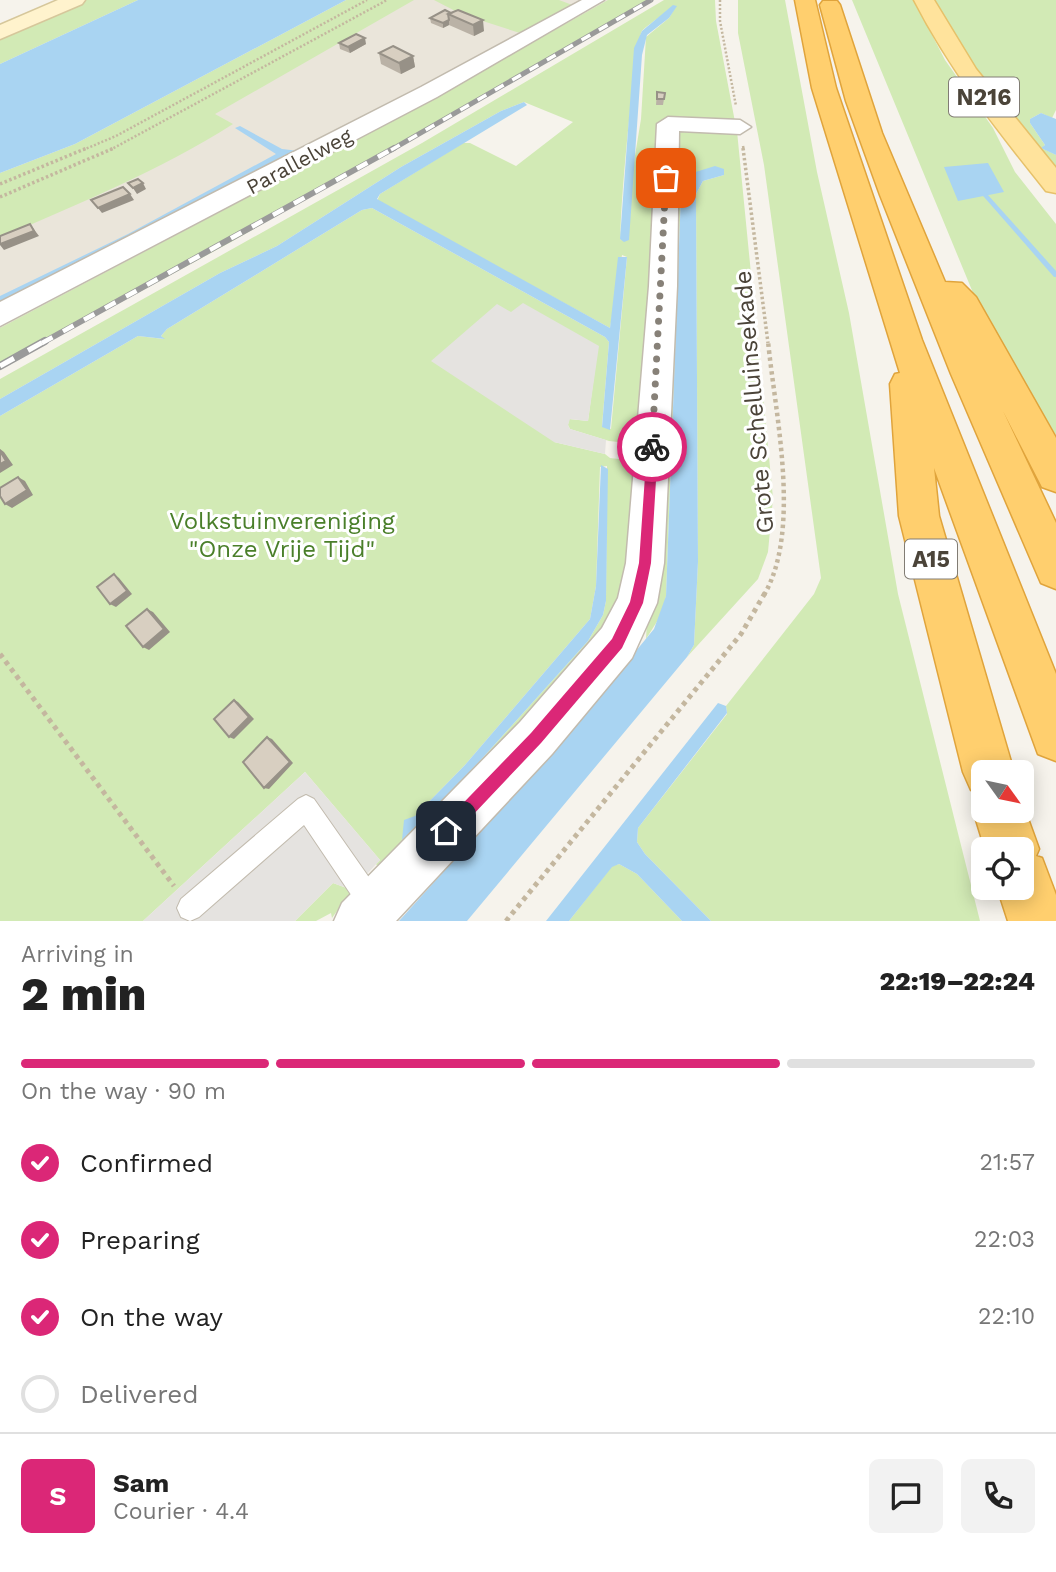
<!DOCTYPE html>
<meta charset="utf-8">
<style>
:root{--surface:#fff;--page:#f2f2f2;--text:#222;--muted:#767676;--line:#e0e0e0;--accent:#db2777}
body{margin:0;font-family:"Work Sans",sans-serif;background:var(--page);color:var(--text);height:100vh;display:flex;flex-direction:column;font-size:26px;white-space:nowrap}
*{box-sizing:border-box;margin:0}
p{font-size:23px;color:var(--muted)}
.icon{flex:none;width:38px;height:38px;fill:none;stroke:currentColor;stroke-width:2;stroke-linecap:round;stroke-linejoin:round}
.map{position:relative;height:921px;overflow:hidden}
.sheet{display:flex;flex-direction:column;background:var(--surface);flex:1}
.sheet>*{flex:none}
.needle{width:46px;rotate:123deg}
.fabs{position:absolute;left:971px;top:760px;display:grid;gap:14px}
.fabs a{display:grid;place-items:center;width:63px;height:63px;border-radius:10px;background:var(--surface);box-shadow:0 4px 18px #0003;font-size:35px}
.pin{position:absolute;display:grid;place-items:center;width:60px;height:60px;color:#fff;margin:-30px;border-radius:14px;box-shadow:0 4px 10px #0006}
.courier{position:absolute;display:grid;place-items:center;width:70px;height:70px;margin:-35px;border:5px solid #db2777;border-radius:50%;background:#fff;color:#222;box-shadow:0 2px 9px #0007}
.headline em{font-style:normal;font-weight:800}
.headline div{display:flex;flex-direction:column-reverse}
.headline{display:flex;align-items:center;justify-content:space-between;height:119px;padding:0 21px}
h1{font-size:46px;font-weight:800;line-height:52px}
.bar{display:grid;grid-template-columns:repeat(4,1fr);gap:10px 7px;align-content:center;height:84px;padding:0 21px}
.bar i{height:9px;border-radius:5px;background:var(--line)}
.bar .on{background:var(--accent)}
.bar p{grid-column:span 4}
.line{display:flex;align-items:center;gap:18px;padding:0 21px;border-top:2px solid var(--line)}
.line div{flex:1}
.round{display:grid;place-items:center;flex:none;width:74px;height:74px;border-radius:10px;background:var(--page)}
ol{padding:0 21px;list-style:none}
li{display:flex;align-items:center;gap:21px;height:77px}
li p{margin-inline-start:auto}
li .icon{padding:7px;border-radius:50%;background:var(--accent);color:#fff;stroke-width:4}
li:last-child{color:var(--muted)}
li i{width:38px;height:38px;border:4px solid var(--line);border-radius:50%}
.map>svg:first-child{display:block}
.residential{fill:#eae5da}
.green{fill:#d2eab5;fill-rule:evenodd}
.parking{fill:#e5e3e0}
.water{fill:#a9d4f2}
.lines{fill:none;stroke-linecap:round;stroke-linejoin:round}
.stream{fill:#a9d4f2;fill-rule:evenodd}
.lane-casing{stroke:#c2bbae;stroke-width:2}
.street-casing{stroke:#c2bbae;stroke-width:3}
.secondary-casing{stroke:#d6c79b;stroke-width:3}
.primary-casing{stroke:#e6c16a;stroke-width:3}
.highway-casing{stroke:#e0a43c;stroke-width:3}
.path-far3{stroke:#c4b79f;stroke-width:2.5;stroke-dasharray:2 2;stroke-linecap:butt}
.path-far2{stroke:#c4b79f;stroke-width:3.5;stroke-dasharray:2.5 2.5;stroke-linecap:butt}
.path-far1{stroke:#c4b79f;stroke-width:4.5;stroke-dasharray:3.5 3.5;stroke-linecap:butt}
.path{stroke:#c4b79f;stroke-width:5;stroke-dasharray:4.5 4.5;stroke-linecap:butt}
.lane{fill:#fff;fill-rule:evenodd}
.street{fill:#fff;fill-rule:evenodd}
.secondary{fill:#fff3cd;fill-rule:evenodd}
.primary{fill:#ffe39c;fill-rule:evenodd}
.highway{fill:#ffcf6e;fill-rule:evenodd}
.rail-far2-casing{stroke:#9a9a9a;stroke-width:5}
.rail-far1-casing{stroke:#9a9a9a;stroke-width:6}
.rail-casing{stroke:#9a9a9a;stroke-width:8}
.rail-far2{stroke:#fff;stroke-width:3.5;stroke-dasharray:10;stroke-linecap:butt}
.rail-far1{stroke:#fff;stroke-width:4.5;stroke-dasharray:12;stroke-linecap:butt}
.rail{stroke:#fff;stroke-width:5;stroke-dasharray:16;stroke-linecap:butt}
.wall{fill:#bab2a6}
.shaded-wall{fill:#979187}
.building{fill:#d8cfc1;stroke:#979187;stroke-width:2}
.route{fill:#db2777}
.done{stroke:#878178;stroke-width:7;stroke-dasharray:0 12.6}
.labels{text-anchor:middle;dominant-baseline:central;stroke-width:6;stroke-linejoin:round;paint-order:stroke}
.far-street-label{font-size:21px;fill:#4b4439;stroke:#fff}
.shield{fill:#fff;stroke:#817c74;stroke-width:2}
.shield-label{font-size:23px;font-weight:bold;fill:#4b4439}
.street-label{font-size:24px;fill:#4b4439;stroke:#fff}
.park-label{font-size:24px;fill:#4a7f2a;stroke:#fff}
</style>
<div class="map">
<svg width="1056" height="921" viewBox="0 0 1056 921">
<rect width="100%" height="100%" fill="#f6f3ec"/>
<path class="residential" d="M402 0H612L90 295 0 341V218L196 115Z"/>
<path class="green" d="M85 0H138L0 64V38Z
M346 0H414L215 114 233 124C159 171 80 203 0 238V173L75 144Z
M434 0H559L575 6 523 34 461 14Z
M608 0H652L231 242 0 368V328L398 118Z
M664 0H715L716 21 735 122 662 120 646 445 609 441 570 429 568 425 569 419 588 421 598 346 554 442 605 454 610 458 645 462 617 626 379 868 376 864 380 860 305 772 143 921H0V416L138 336 164 339 161 336 167 329 362 210 372 208 605 337 609 342 602 426 611 429 627 257 622 255 610 328 377 201 380 194 463 143H470L516 166 573 122 524 102 501 111 401 167 277 246 220 273 0 399V379L422 143ZM676 6 669 18 646 37 641 119 621 241C618 225 635 42 642 31 645 27 673 7 676 6ZM607 466 606 601 603 615 588 641 469 773 415 816 465 765 590 619 596 586 600 467Z
M738 0H785L817 172 849 313 898 594 980 921H711L645 854 637 842 638 828 727 714 726 706 814 594 821 578 764 165 738 33Z
M852 0H914L945 60 993 128 1015 172 1056 224V435L983 317Z
M935 0H1056V110L1052 118 1041 113 1030 119V123L1045 145 1042 148 1056 155V168L974 68Z
M675 130 737 131 773 498 768 552 758 579 687 657 694 645 698 562 696 194 703 181 724 175 723 169 681 193 666 596 663 612 646 639Z
M619 864 637 874 682 921H569L612 866Z
M333 883 352 890 332 918 331 913 316 921H295Z"/>
<path class="parking" d="M523 303 599 346 588 421 570 419 568 425 570 429 606 440 605 454 554 442 431 361 497 304 511 312Z
M305 772 380 860 352 890 333 883 295 921H143Z"/>
<path class="water" d="M138 0H346L75 144 0 173V64Z
M673 5 677 6 669 18 647 35 642 55 629 240 624 242 620 239 634 48 642 31Z
M524 102 527 105 380 194 377 199 610 328 618 257H627L610 430 602 427 609 342 605 337 372 208 362 210 167 329 161 336 165 339 138 336 0 416V399L220 273 277 246 401 167 501 111Z
M1041 113 1056 119V155L1041 148 1045 145 1030 123V119Z
M240 126 282 149 299 151 0 307V296L128 234 276 154 235 128Z
M988 163 1004 192 958 201 944 167Z
M715 166 724 169V175L703 181 696 194 698 562 694 645 687 657 467 921H399L561 742 654 629 666 596 681 193 689 174Z
M601 465 608 469 606 601 603 615 588 641 469 773 402 840 404 820 415 816 465 765 590 619 596 586Z
M718 703 726 706 727 713 638 828 637 842 645 854 711 921H682L637 874 619 864 612 867 569 921H546Z"/>
<g class="lines">
<path class="stream" d="M986 194 988 195 1056 271V277H1054L984 197 983 196Z"/>
<g class="lane-casing">
<path id="lane" d="M306 795 314 799 382 896 386 905 382 914 373 918 364 914 304 825 199 917 190 921 181 917 177 908 181 899 298 799Z"/>
</g>
<g class="street-casing">
<path id="street" d="M582 0H604L437 97 0 326V302L421 87Z
M668 117 740 120 751 127 740 134 679 131 677 286 664 563 657 603 632 658 552 754 396 921H334L342 903 520 722 602 628 618 598 626 563 649 286 657 124Z"/>
</g>
<g class="secondary-casing">
<path id="secondary" d="M58 0H85L82 4 0 39V25Z"/>
</g>
<g class="primary-casing">
<path id="primary" d="M914 0H934L976 69 1056 168V193L1046 191C997 130 950 70 914 0Z"/>
</g>
<g class="highway-casing">
<path id="highway" d="M795 0H815L836 88 922 340 1056 674V761L1038 754 934 468 939 516 1014 772H984V810H1022V802L1039 849 1036 856 1042 858 1056 895V921H1008L997 887H1022V849H985L973 810 980 794 971 790 963 772 899 516 890 384 895 374 900 373 812 88Z
M823 1H837L840 5 882 133 945 282 962 283 976 297 1056 438V492L1042 487 1003 411 1056 523V589L1041 583 951 374 880 195 846 101 820 5Z"/>
</g>
<path class="path-far3" d="M720 0V21L736 106
M743 146 744 150
M83 150 116 136 367 0
M110 150 387 0"/>
<path class="path-far2" d="M743 148 768 343
M0 184 87 148
M0 197 114 148"/>
<path class="path-far1" d="M764 595C802 530 775 414 768 341"/>
<path class="path" d="M0 654 174 886
M506 921 741 634 765 593"/>
<use href="#lane" class="lane"/>
<use href="#street" class="street"/>
<use href="#secondary" class="secondary"/>
<use href="#primary" class="primary"/>
<use href="#highway" class="highway"/>
<g class="rail-far2-casing">
<path id="rail-far2" d="M391 150 651 0"/>
</g>
<g class="rail-far1-casing">
<path id="rail-far1" d="M42 343 394 148"/>
</g>
<g class="rail-casing">
<path id="rail" d="M0 366 45 341"/>
</g>
<use href="#rail-far2" class="rail-far2"/>
<use href="#rail-far1" class="rail-far1"/>
<use href="#rail" class="rail"/>
</g>
<path class="wall" d="M445 10 484 31 474 36 449 25 443 28 431 23 430 18Z
M339 43 366 44 350 53 340 49Z
M379 53 413 56 415 67 401 74 381 64Z
M657 92 664 99 663 105H656Z"/>
<path class="shaded-wall" d="M449 20V25L443 28V23Z
M483 20 484 31 474 36 473 25Z
M365 38 366 44 350 53 348 47Z
M413 56 415 67 401 74 399 63Z
M143 183 146 189 137 194 133 188Z
M130 194 134 200 102 213 98 208Z
M30 224 39 236 4 250 0 245V244Z
M0 449 4 452 13 465 0 473Z
M18 477 25 481 33 495 12 508 5 504Z
M114 574 119 578 132 594 116 607 110 604Z
M147 609 153 612 170 632 149 650 143 647Z
M234 700 238 702 254 719 234 739 229 737Z
M267 737 272 739 293 763 269 789 264 788Z"/>
<path class="building" d="M445 10 451 13 448 14 449 20 443 23 430 18Z
M458 10 483 20 473 25 448 14Z
M356 34 365 38 348 47 339 43Z
M393 46 413 56 399 63 379 53Z
M657 92 665 93 664 99H657Z
M138 179 143 183 133 188 128 183Z
M123 187 130 194 98 208 91 200Z
M30 224 34 231 0 244V236Z
M0 451 6 461 0 464Z
M18 477 27 490 5 504 0 496V488Z
M114 574 127 591 110 604 97 587Z
M147 609 164 629 143 647 126 626Z
M234 700 249 717 229 737 214 719Z
M267 737 290 762 264 788 243 762Z"/>
<path class="route" d="M652 443 658 447 651 563 643 603 622 648 541 743 452 837H441V826L531 733 612 639 630 602 639 563 647 447Z"/>
<g class="lines">
<path class="done" d="M652 447 666 178"/>
</g>
<g class="labels">
<g class="far-street-label">
<text transform="translate(299 161) rotate(-28)">Parallelweg</text>
</g>
<g class="shield">
<rect x="949" y="77.5" width="70" height="39" rx="5"/>
<rect x="905" y="539.5" width="52" height="39" rx="5"/>
</g>
<g class="shield-label">
<text x="984" y="97">N216</text>
<text x="931" y="559">A15</text>
</g>
<g class="street-label">
<text transform="translate(754 402) rotate(-95)">Grote Schelluinsekade</text>
</g>
<g class="park-label">
<text x="282" y="521">Volkstuinvereniging<tspan x="282" dy="28">"Onze Vrije Tijd"</tspan></text>
</g>
</g>
</svg>
<div class="fabs">
<a><svg class="needle" viewBox="-14 -14 28 28"><path d="M0-13l5 13h-10z" fill="#e53935"/><path d="M0 13l5-13h-10z" fill="#767676"/></svg></a>
<a><svg class="icon" aria-label="locate" viewBox="0 0 24 24"><circle cx="12" cy="12" r="6"/><path d="M12 2v4M12 18v4M2 12h4M18 12h4"/></svg></a>
</div>
<div class="pin" style="left:666px;top:178px;background:#ea580c"><svg class="icon" aria-label="bag" viewBox="0 0 24 24"><path d="M5 8h14l-1 12H6zM9 8a3 3 0 0 1 6 0"/></svg></div>
<div class="pin" style="left:446px;top:831px;background:#1f2937"><svg class="icon" aria-label="home" viewBox="0 0 24 24"><path d="M3 11l9-7 9 7M6 9v11h12V9"/></svg></div>
<div class="courier" style="left:652px;top:447px"><svg class="icon" aria-label="bike" viewBox="0 0 24 24"><circle cx="6" cy="16" r="4"/><circle cx="18" cy="16" r="4"/><path d="M6 16l4-8h5l3 8M10 8l3 8H6M13 5h3"/></svg></div>
</div>
<section class="sheet">
<div class="headline"><div><h1>2 min</h1><p>Arriving in</p></div><em>22:19–22:24</em></div>
<div class="bar"><i class="on"></i><i class="on"></i><i class="on"></i><i></i><p>On the way · 90 m</p></div>
<ol>
<li><svg class="icon" aria-label="check" viewBox="0 0 24 24"><path d="M5 12l5 5 9-10"/></svg>Confirmed<p>21:57</p></li>
<li><svg class="icon" aria-label="check" viewBox="0 0 24 24"><path d="M5 12l5 5 9-10"/></svg>Preparing<p>22:03</p></li>
<li><svg class="icon" aria-label="check" viewBox="0 0 24 24"><path d="M5 12l5 5 9-10"/></svg>On the way<p>22:10</p></li>
<li><i></i>Delivered</li>
</ol>
<div class="line" style="height:126px"><b class="round" style="background:var(--accent);color:#fff">S</b><div><b>Sam</b><p>Courier · 4.4</p></div><a class="round"><svg class="icon" aria-label="chat" viewBox="0 0 24 24"><path d="M4 5h16v11H9l-5 4z"/></svg></a><a class="round"><svg class="icon" aria-label="phone" viewBox="0 0 24 24"><path d="M5 4h4l2 5-3 2q2 4 5 5l2-3 5 2v4C11 20 4 13 5 4z"/></svg></a></div>
</section>
